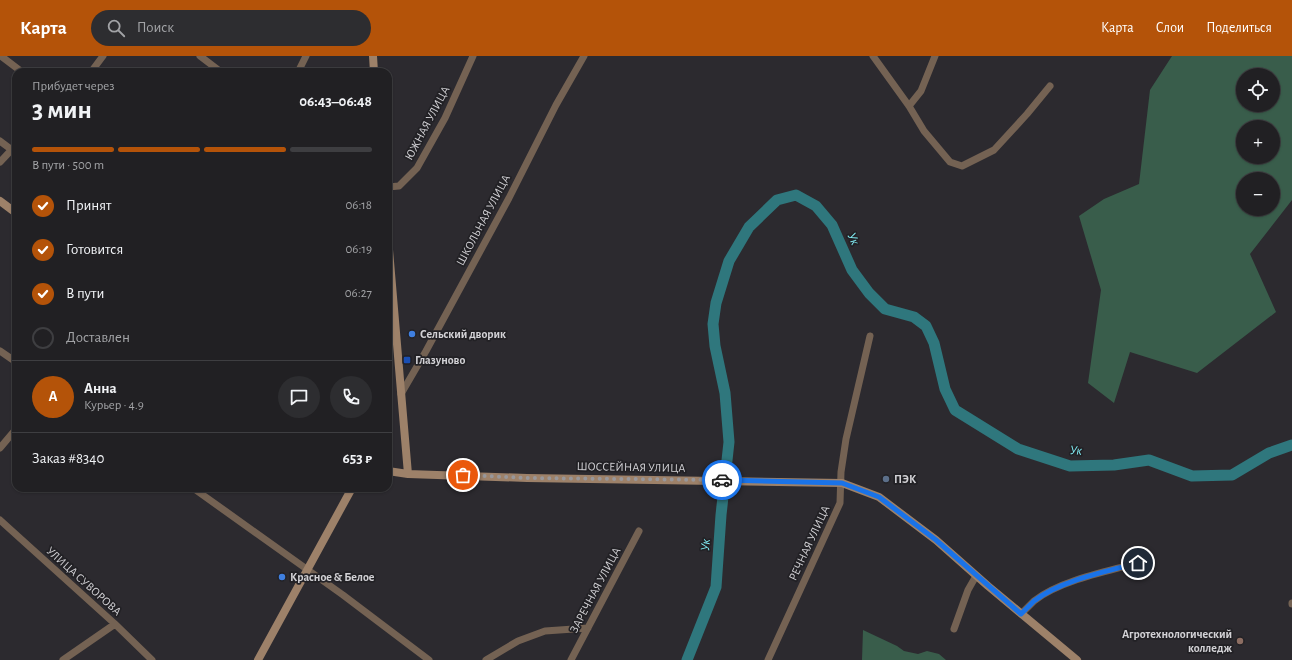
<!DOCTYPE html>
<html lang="ru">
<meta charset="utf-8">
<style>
:root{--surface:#212023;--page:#2d2d30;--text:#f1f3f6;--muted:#a2a3a6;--line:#3e3e41;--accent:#b45309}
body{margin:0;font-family:"Alegreya Sans",sans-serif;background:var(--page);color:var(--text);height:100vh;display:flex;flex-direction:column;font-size:15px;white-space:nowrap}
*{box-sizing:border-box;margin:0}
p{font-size:13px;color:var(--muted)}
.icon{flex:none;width:22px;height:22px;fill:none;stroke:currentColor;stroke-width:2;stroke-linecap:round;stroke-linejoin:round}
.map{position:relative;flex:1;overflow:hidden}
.sheet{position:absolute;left:12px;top:12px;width:380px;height:424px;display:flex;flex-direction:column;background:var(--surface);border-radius:12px;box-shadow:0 1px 3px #0004,0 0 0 1px var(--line)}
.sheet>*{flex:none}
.tools{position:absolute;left:1236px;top:12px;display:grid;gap:8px}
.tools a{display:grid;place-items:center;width:44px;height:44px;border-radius:50%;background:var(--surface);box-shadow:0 1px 3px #0004,0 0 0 1px var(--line);font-size:20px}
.pin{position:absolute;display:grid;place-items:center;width:34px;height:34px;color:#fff;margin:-17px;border:2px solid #fff;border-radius:50%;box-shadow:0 1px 4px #0007}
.courier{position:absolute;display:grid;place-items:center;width:40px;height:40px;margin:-20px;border:3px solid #1a73e8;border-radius:50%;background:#fff;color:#222;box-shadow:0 1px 5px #0007}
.summary em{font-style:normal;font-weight:600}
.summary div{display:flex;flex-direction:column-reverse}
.summary{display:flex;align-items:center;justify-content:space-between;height:68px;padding:0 20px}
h1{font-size:26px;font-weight:600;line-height:30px}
.bar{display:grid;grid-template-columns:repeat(4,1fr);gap:6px 4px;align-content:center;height:48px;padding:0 20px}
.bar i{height:5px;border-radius:3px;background:var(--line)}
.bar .current{background:var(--accent)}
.bar p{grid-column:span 4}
.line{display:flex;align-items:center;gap:10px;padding:0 20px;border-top:1px solid var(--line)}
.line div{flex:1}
.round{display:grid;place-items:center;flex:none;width:42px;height:42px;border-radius:21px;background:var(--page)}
ol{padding:0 20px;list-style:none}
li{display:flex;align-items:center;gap:12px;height:44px}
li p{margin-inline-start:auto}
li .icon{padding:4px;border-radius:50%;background:var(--accent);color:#fff;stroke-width:4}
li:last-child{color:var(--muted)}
li i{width:22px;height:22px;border:2px solid var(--line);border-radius:50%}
header{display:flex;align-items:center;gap:24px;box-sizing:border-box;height:56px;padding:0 20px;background:var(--accent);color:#fff}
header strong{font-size:19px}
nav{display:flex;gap:22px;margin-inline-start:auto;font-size:14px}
.search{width:280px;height:36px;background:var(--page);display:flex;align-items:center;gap:10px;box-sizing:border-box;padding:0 14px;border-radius:22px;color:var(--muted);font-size:15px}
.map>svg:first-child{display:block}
.green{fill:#395d4b;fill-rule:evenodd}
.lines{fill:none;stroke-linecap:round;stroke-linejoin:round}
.river{stroke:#2f777d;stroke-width:11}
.street{stroke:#746253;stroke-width:7}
.secondary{stroke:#9d8169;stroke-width:8}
.done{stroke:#98979b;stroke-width:4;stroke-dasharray:0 7.2}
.route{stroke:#1a73e8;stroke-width:5}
.shop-dot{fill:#3f7fe0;stroke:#222125;stroke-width:1.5}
.transit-dot{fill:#1a4fb4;stroke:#222125;stroke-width:1.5}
.service-dot{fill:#5c6f8a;stroke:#222125;stroke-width:1.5}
.education-dot{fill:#8d6e63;stroke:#222125;stroke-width:1.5}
.labels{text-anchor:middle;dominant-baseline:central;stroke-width:3.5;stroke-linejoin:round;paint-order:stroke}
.street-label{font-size:12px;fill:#d2d1d5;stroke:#222125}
.poi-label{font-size:12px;font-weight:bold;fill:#d2d1d5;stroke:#222125;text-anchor:start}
.water-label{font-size:13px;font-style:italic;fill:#84f2fa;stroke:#222125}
</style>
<header>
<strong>Карта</strong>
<div class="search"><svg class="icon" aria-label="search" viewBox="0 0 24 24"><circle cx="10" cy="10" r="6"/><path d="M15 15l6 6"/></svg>Поиск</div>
<nav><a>Карта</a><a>Слои</a><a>Поделиться</a></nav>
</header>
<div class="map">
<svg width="1292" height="604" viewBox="0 0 1292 604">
<rect width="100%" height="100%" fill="#2c2a2f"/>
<path class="green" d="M1172 0H1292V144L1250 198 1276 256 1197 317 1130 296 1114 347 1088 327 1101 234 1079 160 1104 143 1139 128 1150 34ZM1243 19H1273V49H1243ZM1243 71H1273V101H1243ZM1243 123H1273V153H1243Z
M863 574 897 590 904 595 918 598 927 595 939 598 946 604H862Z"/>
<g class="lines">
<path class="river" d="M687 604 716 531 721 459 729 386 725 337 715 290 713 268 716 247 729 205 749 171 777 144 796 139 816 150 832 169 852 214 869 237 885 253 914 261 926 270 934 287 945 333 955 354 1018 393 1070 410 1114 409 1149 404 1192 420 1232 419 1269 397 1292 389"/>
<path class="street" d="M1 0 22 16
M200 0 221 16
M873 0 909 50 924 75 950 106 962 110 994 94 1027 58 1050 30
M91 16 103 0
M298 16 306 0
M909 50 921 35 935 0
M0 85 16 97
M0 106 16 89
M388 131 399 130 417 112 445 62 473 0
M0 295 16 306
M401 338 426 295 509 142 556 49 584 0
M0 392 16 373
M193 432 343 539 429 604
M0 464 115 568 152 604
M1292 547V548
M1021 558C1025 554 1030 549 1034 545 1059 525 1107 515 1138 507
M954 573 968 534 976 520
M63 604 115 568
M486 604 518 585 545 575 588 572
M571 604 639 475
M768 604 840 447 841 416 846 383 870 280"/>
<path class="secondary" d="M373 0 374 16
M0 145 16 157
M388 182 408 418
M388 415 408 418 527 422 842 427 879 441 936 484 988 530 1077 604
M258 604 352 432"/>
</g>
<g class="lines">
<path class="done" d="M463 419 527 422 722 424"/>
<path class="route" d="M722 424 842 427 879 441 936 484 1021 558C1025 554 1030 549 1034 545 1059 525 1107 515 1138 507"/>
</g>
<g class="shop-dot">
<circle cx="412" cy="278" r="4"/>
<circle cx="282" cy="521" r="4"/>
</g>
<rect class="transit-dot" x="403" y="300" width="8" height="8" rx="2"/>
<circle class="service-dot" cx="886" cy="423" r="4"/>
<circle class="education-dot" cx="1240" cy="585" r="4"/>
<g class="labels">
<g class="street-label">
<text transform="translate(427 67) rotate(-62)">ЮЖНАЯ УЛИЦА</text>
<text transform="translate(483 164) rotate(-62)">ШКОЛЬНАЯ УЛИЦА</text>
<text transform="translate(631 411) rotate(1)">ШОССЕЙНАЯ УЛИЦА</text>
<text transform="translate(809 487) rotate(-65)">РЕЧНАЯ УЛИЦА</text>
<text transform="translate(84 525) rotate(42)">УЛИЦА СУВОРОВА</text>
<text transform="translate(595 534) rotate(-62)">ЗАРЕЧНАЯ УЛИЦА</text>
</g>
<g class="poi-label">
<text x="420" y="278">Сельский дворик</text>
<text x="415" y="304">Глазуново</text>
<text x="894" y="423">ПЭК</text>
<text x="290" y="521">Красное &amp; Белое</text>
<text x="1232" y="578" text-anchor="end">Агротехнологический<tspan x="1232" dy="14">колледж</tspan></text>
</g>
<g class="water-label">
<text transform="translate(853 183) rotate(66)">Ук</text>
<text transform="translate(1076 395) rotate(4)">Ук</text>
<text transform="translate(706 489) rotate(-85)">Ук</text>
</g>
</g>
</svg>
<div class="tools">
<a><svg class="icon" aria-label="locate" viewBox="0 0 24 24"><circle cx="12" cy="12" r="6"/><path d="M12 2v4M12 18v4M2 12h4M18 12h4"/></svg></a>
<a>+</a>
<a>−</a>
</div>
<div class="pin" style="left:463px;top:419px;background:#ea580c"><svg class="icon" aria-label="bag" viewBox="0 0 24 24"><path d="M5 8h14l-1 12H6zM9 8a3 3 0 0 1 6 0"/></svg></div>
<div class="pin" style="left:1138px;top:507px;background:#1f2937"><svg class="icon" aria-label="home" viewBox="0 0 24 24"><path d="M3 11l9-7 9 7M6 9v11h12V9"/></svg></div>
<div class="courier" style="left:722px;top:424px"><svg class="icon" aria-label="car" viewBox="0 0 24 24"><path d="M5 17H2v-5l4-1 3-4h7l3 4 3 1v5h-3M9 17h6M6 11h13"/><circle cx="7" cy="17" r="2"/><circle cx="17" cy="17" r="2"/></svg></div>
<section class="sheet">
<div class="summary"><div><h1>3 мин</h1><p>Прибудет через</p></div><em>06:43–06:48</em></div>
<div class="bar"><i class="current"></i><i class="current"></i><i class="current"></i><i></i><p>В пути · 500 m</p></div>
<ol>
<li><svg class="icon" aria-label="check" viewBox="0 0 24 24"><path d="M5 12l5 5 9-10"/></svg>Принят<p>06:18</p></li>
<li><svg class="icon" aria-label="check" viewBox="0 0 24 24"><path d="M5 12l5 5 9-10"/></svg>Готовится<p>06:19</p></li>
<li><svg class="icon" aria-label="check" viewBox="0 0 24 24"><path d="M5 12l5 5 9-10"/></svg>В пути<p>06:27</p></li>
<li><i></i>Доставлен</li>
</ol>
<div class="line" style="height:72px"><b class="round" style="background:var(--accent);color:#fff">А</b><div><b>Анна</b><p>Курьер · 4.9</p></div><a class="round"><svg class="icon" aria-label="chat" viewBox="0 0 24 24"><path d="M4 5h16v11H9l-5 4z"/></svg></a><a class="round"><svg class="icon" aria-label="phone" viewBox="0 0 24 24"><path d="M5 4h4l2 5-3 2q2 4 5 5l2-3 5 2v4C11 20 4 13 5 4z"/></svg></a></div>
<div class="line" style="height:52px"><div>Заказ #8340</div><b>653 ₽</b></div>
</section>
</div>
